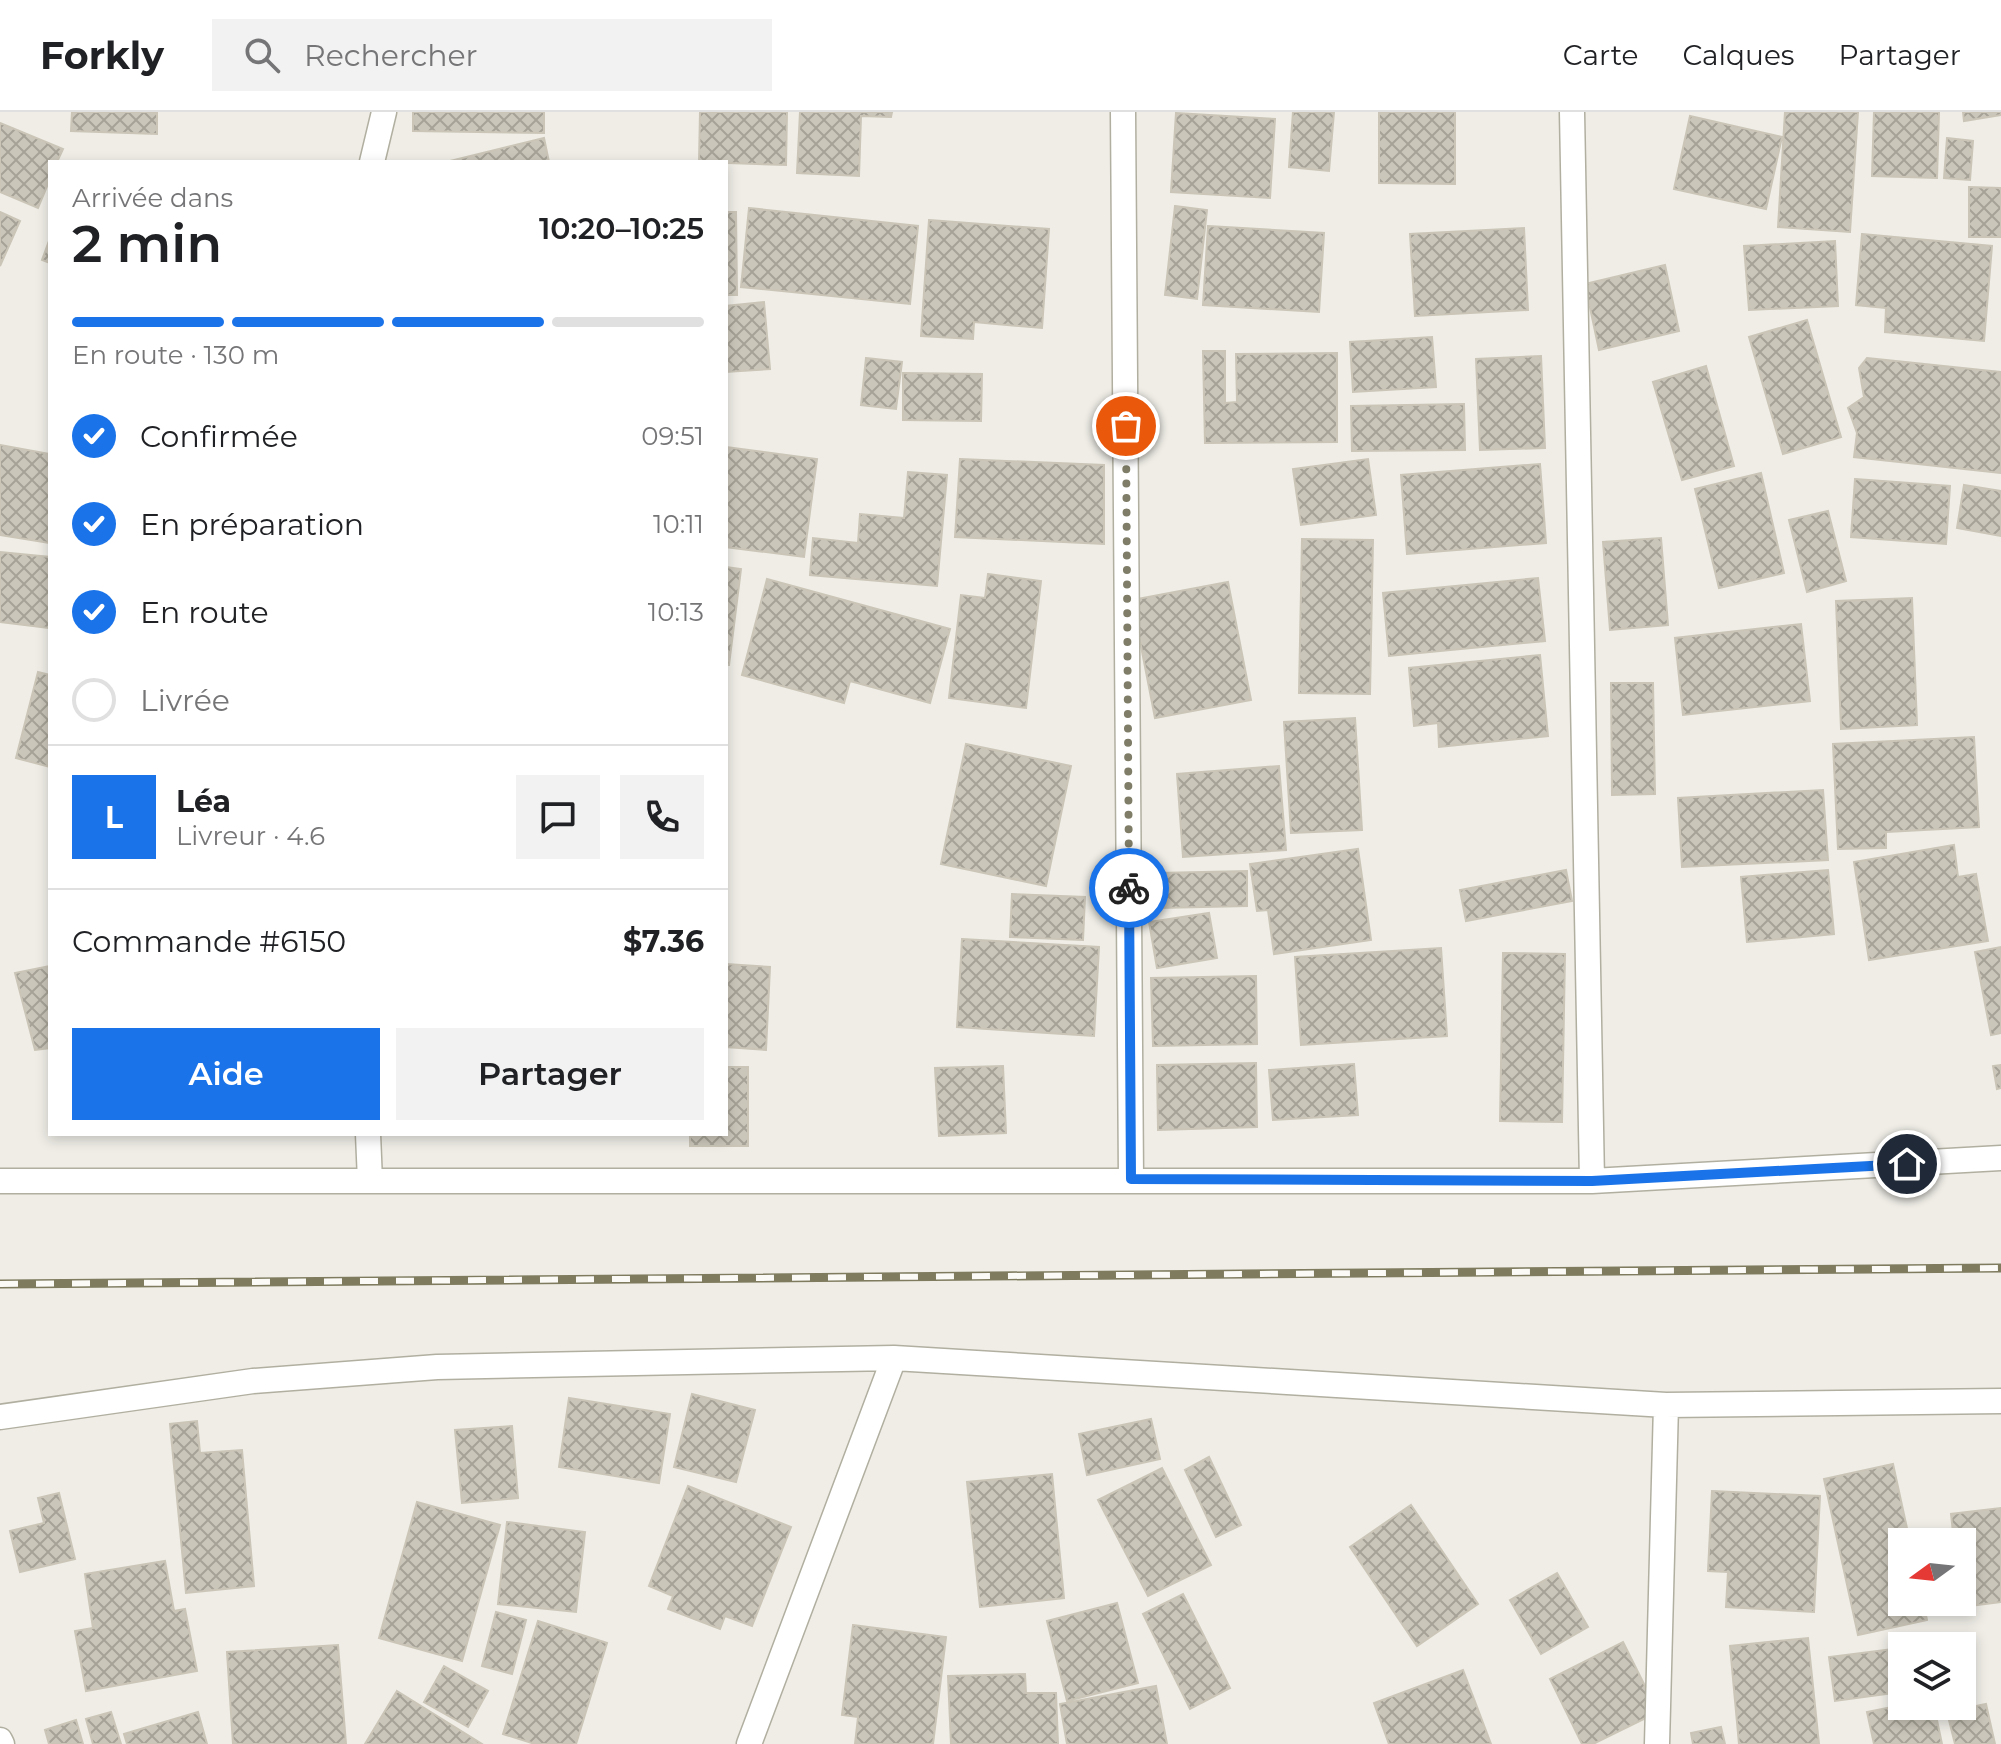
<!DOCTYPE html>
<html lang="fr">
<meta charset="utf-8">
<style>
:root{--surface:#fff;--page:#f2f2f2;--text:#202124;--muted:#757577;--line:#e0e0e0;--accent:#1a73e8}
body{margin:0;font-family:Montserrat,sans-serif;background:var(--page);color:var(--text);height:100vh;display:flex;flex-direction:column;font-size:30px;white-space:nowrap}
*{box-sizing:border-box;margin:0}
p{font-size:26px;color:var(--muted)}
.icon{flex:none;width:44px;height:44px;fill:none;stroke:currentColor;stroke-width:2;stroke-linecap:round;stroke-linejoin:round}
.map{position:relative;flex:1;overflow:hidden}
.side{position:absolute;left:48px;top:48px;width:680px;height:976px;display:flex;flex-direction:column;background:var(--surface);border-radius:0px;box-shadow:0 4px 12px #0003}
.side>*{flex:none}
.needle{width:52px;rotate:255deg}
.tools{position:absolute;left:1888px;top:1416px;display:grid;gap:16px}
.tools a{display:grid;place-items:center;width:88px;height:88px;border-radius:0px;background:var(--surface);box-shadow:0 4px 12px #0003;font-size:40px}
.pin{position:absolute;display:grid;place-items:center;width:68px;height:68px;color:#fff;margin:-34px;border:4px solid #fff;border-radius:50%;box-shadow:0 2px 8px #0007}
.courier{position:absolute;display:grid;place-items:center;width:80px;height:80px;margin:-40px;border:6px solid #1a73e8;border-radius:50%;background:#fff;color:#222;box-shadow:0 2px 10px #0007}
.overview em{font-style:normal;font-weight:600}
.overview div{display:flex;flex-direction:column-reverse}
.overview{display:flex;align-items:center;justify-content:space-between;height:136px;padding:0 24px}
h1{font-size:52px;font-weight:600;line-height:60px}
.bar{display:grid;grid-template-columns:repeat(4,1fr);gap:12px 8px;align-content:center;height:96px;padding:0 24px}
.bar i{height:10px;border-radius:6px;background:var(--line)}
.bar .active{background:var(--accent)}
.bar p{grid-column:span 4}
.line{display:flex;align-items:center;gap:20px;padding:0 24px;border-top:2px solid var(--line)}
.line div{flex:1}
.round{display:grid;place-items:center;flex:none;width:84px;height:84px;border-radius:0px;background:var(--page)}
ol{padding:0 24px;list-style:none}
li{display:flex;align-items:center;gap:24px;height:88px}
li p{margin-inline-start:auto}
li .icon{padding:8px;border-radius:50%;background:var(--accent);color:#fff;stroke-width:4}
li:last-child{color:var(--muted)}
li i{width:44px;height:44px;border:4px solid var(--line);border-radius:50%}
.primary-button{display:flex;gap:16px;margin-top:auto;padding:16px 24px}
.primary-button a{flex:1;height:92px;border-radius:0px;background:var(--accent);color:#fff;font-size:32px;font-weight:600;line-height:92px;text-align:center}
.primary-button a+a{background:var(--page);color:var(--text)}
header{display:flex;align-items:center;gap:48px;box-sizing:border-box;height:112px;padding:0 40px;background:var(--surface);border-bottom:2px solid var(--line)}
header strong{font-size:38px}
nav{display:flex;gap:44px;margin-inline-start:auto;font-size:28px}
.search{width:560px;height:72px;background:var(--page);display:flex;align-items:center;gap:20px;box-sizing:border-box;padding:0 28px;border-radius:0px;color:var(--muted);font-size:30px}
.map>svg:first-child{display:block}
.building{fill:url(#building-cross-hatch);stroke:#cac5b7;stroke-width:2}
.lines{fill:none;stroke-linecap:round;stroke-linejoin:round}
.minor-casing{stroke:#b1afa0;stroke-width:27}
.minor{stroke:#fff;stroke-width:24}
.rail-casing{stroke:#7e7b5e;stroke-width:9}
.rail{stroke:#fbfaf7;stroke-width:6;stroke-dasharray:18;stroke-linecap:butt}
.done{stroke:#7f7d67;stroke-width:8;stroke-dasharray:0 14.4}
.route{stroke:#1a73e8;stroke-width:10}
</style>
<header>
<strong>Forkly</strong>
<div class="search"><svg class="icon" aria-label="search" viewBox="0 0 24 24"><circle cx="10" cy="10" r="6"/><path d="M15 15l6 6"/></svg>Rechercher</div>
<nav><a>Carte</a><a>Calques</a><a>Partager</a></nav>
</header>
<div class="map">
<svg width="2001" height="1632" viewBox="0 0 2001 1632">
<defs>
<pattern id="building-cross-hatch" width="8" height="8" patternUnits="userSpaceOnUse" patternTransform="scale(2)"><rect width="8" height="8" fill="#cbc6ba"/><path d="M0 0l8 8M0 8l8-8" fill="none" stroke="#a6a297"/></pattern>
</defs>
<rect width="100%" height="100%" fill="#efede6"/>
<path class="building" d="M72 0H157V22L71 19Z
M413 0H544V21L413 19Z
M700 0H787L786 53 699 50Z
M800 0H892L891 5 861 4 859 64 797 61Z
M1293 0H1334L1329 59 1289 55Z
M1379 0H1455V72L1379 71Z
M1785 0H1858L1850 120 1778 115Z
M1874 0H1939L1937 66 1872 64Z
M1963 0H2001V3L1964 9Z
M1176 1 1275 7 1270 86 1171 80Z
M1690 4 1782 25 1766 97 1674 77Z
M0 11 63 37 57 50H50V67L38 96 0 80Z
M544 26 549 50H446Z
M1947 26 1973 29 1970 68 1944 66Z
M1969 75 2001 76V125H1969Z
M1175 94 1207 98 1197 187 1165 183Z
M749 96 918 114 910 192 741 175Z
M0 100 20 109 0 154Z
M726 100H736L737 183H726Z
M929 108 1049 117 1042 216 974 210 973 227 921 224Z
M1208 114 1324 121 1319 200 1203 193Z
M1524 116 1528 198 1415 204 1410 122Z
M1862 122 1992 134 1984 229 1885 220 1886 196 1856 193Z
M50 126V151L42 148Z
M1835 129 1838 194 1749 198 1744 134Z
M1665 153 1679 219 1599 238 1585 172Z
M764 190 770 257 726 260V194Z
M1807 208 1841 325 1783 342 1749 225Z
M1432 225 1436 275 1353 280 1350 230Z
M1203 239H1225V291L1237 290 1236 242 1337 241V330L1205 331Z
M1541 244 1545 336 1480 338 1476 247Z
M866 246 902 250 896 297 861 293Z
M1867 246 2001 260V361L1854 345 1857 321 1848 296 1864 285 1859 256Z
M1706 254 1734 354 1682 368 1653 270Z
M903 261 982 262 981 309 903 308Z
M1464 292 1465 338 1352 339 1351 294Z
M0 333 50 342V431L0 423Z
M726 335 817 347 804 445 726 435Z
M960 347 1104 353V432L955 425Z
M1368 347 1376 403 1301 413 1293 357Z
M1540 352 1546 431 1407 442 1401 363Z
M908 360 947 363 937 474 810 463 813 426 858 431 860 402 904 406Z
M1761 361 1784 461 1719 476 1695 377Z
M1855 367 1950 374 1946 432 1851 425Z
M1964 373 2001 379V424L1957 416Z
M1828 399 1846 469 1807 480 1789 408Z
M1661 426 1668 513 1610 518 1603 430Z
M1302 427 1373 428 1370 582 1299 581Z
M0 440 50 445V516L0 510Z
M726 455 741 457 729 553H726Z
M988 462 1041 469 1026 596 949 586 961 483 985 486Z
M1538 466 1545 529 1389 544 1383 481Z
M767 467 950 517 930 591 850 569 844 591 742 563Z
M1228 470 1251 588 1155 606 1132 488Z
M1912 486 1917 613 1841 617 1836 489Z
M1801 512 1810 589 1683 603 1675 526Z
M1540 543 1548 624 1439 635 1438 611 1414 614 1409 556Z
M38 560 50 563V655L16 646Z
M1611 571H1653L1655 682 1612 683Z
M1355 606 1362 718 1291 721 1284 610Z
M1974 625 1979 715 1886 720V736L1838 737 1833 632Z
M966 632 1071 654 1046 774 941 752Z
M1279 654 1286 738 1183 745 1177 662Z
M1823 678 1828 748 1682 755 1678 686Z
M1954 733 1958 765 1976 762 1988 829 1869 848 1854 750Z
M1358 737 1371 828 1274 842 1268 798 1257 799 1250 752Z
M1566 758 1572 789 1466 809 1460 778Z
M1828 758 1834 822 1747 830 1741 765Z
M1247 759V794L1159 796 1158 761Z
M1012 782 1085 785 1083 828 1010 825Z
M1209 801 1217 846 1157 856 1149 810Z
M962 827 1099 835 1094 924 957 915Z
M2001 835V921L1991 923 1975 840Z
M1441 836 1447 924 1301 933 1295 845Z
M1503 841 1565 842 1562 1010 1500 1009Z
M726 852 770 855 766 938 726 935Z
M50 854V936L35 938 15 861Z
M1256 864 1257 932 1153 934 1151 866Z
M1256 951 1257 1015 1158 1018 1157 953Z
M1354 952 1358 1003 1273 1008 1269 958Z
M2001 953V976L1997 977 1993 954Z
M1003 954 1006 1021 939 1024 935 956Z
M726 955H748V1034H690V1022H726Z
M692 1282 755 1298 736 1370 674 1355Z
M569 1286 670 1302 659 1371 559 1355Z
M1151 1307 1160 1347 1087 1363 1079 1322Z
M197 1309 200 1341 242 1338 254 1474 186 1481 170 1312Z
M512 1314 518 1386 462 1391 455 1318Z
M1209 1345 1241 1413 1216 1425 1185 1358Z
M1893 1352 1910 1430H1902V1490H1923L1927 1508 1858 1523 1824 1367Z
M1162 1356 1211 1453 1148 1484 1098 1388Z
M1052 1362 1064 1486 980 1495 967 1370Z
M688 1374 791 1415 752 1514 725 1504 720 1517 668 1497 673 1484 649 1474Z
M1712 1379 1820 1384 1814 1500 1726 1495 1728 1460 1708 1459Z
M59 1381 75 1447 20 1460 10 1419 44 1411 38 1386Z
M417 1390 500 1413 462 1549 379 1526Z
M1411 1393 1478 1492 1417 1534 1350 1435Z
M2001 1396V1490L1961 1495 1962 1430H1954L1951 1402Z
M507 1410 585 1420 576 1500 498 1492Z
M165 1449 174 1499 185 1497 197 1559 86 1579 75 1519 93 1516 85 1462Z
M1557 1461 1588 1515 1541 1542 1510 1488Z
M1183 1482 1230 1576 1190 1597 1143 1502Z
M1117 1491 1138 1571 1067 1589 1047 1509Z
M496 1500 526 1508 512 1562 482 1554Z
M538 1509 607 1531 576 1632H535L503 1622Z
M853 1513 946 1525 933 1632H855L858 1605 842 1603Z
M1808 1526 1819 1632H1739L1730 1534Z
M1623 1530 1658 1600 1593 1632H1582L1550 1567Z
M338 1533 346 1632H233L227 1540Z
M1902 1536V1580L1835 1589 1829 1545Z
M444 1554 488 1579 468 1615 424 1590Z
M1463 1558 1491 1632H1389L1374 1591Z
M1025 1562 1026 1581H1056L1058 1632H951L948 1564Z
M1156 1574 1167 1632H1067L1060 1592Z
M397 1579 482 1632H365Z
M1986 1592 1995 1632H1955L1947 1600Z
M1902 1593 1934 1594 1942 1632H1874L1867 1600Z
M111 1600 121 1632H93L86 1607Z
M198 1600 207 1632H127L124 1622Z
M76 1608 83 1632H49L45 1618Z
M1721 1615 1725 1632H1693L1691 1621Z"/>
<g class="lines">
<g class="minor-casing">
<path id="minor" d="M1123 0 1131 1067
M1572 0 1592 1069
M372 50 384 0
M368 1022 370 1069
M0 1069H1592L2001 1046
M0 1305 253 1269 437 1255 894 1246 1666 1293 2001 1289
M0 1628 2 1632
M749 1632 894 1246
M1657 1632 1666 1293"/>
</g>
<use href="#minor" class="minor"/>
<g class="rail-casing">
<path id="rail" d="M0 1172 2001 1156"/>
</g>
<use href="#rail" class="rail"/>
</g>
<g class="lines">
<path class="done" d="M1126 314 1129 776"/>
<path class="route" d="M1129 776 1131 1067 1592 1069 1907 1052"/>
</g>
</svg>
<div class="tools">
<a><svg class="needle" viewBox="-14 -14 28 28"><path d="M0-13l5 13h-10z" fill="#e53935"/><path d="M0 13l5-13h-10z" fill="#757577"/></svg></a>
<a><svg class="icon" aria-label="layers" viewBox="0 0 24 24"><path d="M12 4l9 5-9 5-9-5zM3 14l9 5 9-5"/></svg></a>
</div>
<div class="pin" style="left:1126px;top:314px;background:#ea580c"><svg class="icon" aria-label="bag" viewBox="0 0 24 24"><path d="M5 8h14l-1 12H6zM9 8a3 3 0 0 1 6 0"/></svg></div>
<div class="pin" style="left:1907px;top:1052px;background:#1f2937"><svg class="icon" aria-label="home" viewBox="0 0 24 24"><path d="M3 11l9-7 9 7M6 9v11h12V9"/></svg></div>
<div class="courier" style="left:1129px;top:776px"><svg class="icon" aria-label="bike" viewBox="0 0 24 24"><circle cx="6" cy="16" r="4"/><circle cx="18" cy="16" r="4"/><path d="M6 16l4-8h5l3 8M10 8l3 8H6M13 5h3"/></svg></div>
<section class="side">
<div class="overview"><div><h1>2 min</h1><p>Arrivée dans</p></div><em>10:20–10:25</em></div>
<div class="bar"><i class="active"></i><i class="active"></i><i class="active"></i><i></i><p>En route · 130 m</p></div>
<ol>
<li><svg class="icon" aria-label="check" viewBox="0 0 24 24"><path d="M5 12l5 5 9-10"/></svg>Confirmée<p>09:51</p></li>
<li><svg class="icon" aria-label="check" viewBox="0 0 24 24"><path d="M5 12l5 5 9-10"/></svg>En préparation<p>10:11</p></li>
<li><svg class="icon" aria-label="check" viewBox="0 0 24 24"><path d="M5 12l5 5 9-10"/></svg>En route<p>10:13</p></li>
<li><i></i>Livrée</li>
</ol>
<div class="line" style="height:144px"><b class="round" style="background:var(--accent);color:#fff">L</b><div><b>Léa</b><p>Livreur · 4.6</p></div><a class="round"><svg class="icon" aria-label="chat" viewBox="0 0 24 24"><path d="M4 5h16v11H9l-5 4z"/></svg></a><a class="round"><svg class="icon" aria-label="phone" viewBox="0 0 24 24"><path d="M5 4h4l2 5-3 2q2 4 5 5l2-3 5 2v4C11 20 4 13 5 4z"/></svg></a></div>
<div class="line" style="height:104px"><div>Commande #6150</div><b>$7.36</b></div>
<div class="primary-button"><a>Aide</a><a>Partager</a></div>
</section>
</div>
